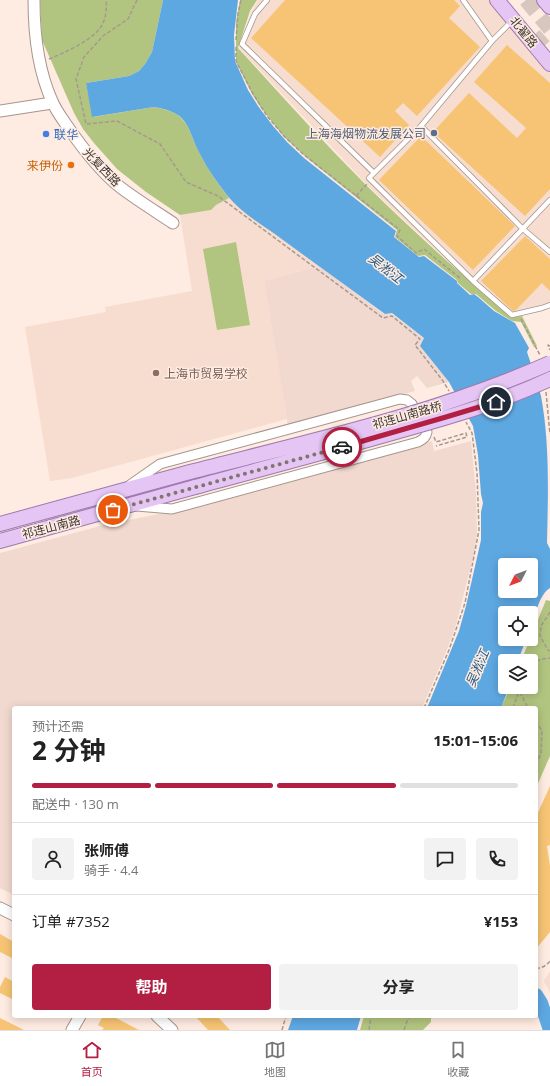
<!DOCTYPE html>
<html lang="zh">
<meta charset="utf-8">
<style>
:root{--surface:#fff;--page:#f2f2f2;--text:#222;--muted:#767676;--line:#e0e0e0;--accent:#b21f42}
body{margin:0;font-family:"Open Sans","Noto Sans SC",sans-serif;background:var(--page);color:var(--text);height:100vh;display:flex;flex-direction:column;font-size:15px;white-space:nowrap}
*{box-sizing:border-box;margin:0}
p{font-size:13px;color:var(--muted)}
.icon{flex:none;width:22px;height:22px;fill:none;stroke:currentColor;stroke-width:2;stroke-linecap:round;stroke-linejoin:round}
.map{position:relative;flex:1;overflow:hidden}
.details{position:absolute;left:12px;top:706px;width:526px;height:312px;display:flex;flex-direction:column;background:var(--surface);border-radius:4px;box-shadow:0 2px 10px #0003}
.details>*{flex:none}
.needle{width:26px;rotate:228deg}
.controls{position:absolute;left:498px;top:558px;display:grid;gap:8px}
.controls a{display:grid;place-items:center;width:40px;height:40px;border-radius:4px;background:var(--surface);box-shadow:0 2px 10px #0003;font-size:20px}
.pin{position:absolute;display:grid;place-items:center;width:34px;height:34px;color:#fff;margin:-17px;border:2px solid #fff;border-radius:50%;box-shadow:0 1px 4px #0007}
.courier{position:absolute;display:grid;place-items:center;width:40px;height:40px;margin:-20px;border:3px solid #b21f42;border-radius:50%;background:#fff;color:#222;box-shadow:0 1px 5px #0007}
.summary em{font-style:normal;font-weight:700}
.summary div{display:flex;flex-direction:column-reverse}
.summary{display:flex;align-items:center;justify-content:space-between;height:68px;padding:0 20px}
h1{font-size:26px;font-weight:700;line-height:30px}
.bar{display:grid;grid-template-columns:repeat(4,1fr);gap:6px 4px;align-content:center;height:48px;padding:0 20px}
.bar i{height:5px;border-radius:3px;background:var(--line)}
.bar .selected{background:var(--accent)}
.bar p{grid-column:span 4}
.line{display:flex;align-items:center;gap:10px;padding:0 20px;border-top:1px solid var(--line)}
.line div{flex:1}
.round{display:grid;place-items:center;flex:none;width:42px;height:42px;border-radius:4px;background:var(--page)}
.action{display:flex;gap:8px;margin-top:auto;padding:8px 20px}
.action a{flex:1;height:46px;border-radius:4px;background:var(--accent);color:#fff;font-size:16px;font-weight:700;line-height:46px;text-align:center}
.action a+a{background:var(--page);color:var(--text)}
.tabs{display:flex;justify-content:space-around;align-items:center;height:56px;border-top:1px solid var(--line);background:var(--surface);font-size:11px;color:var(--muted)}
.tabs a{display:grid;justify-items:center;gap:2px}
.tabs .selected{color:var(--accent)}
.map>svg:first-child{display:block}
.built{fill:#f7ddcf}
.industrial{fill:#f1d9cf}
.green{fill:#b2c580}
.water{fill:#5ea8e2;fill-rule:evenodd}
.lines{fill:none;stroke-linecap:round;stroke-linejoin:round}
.river{stroke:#5ea8e2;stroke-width:14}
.building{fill:#f6c474}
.trunk-tunnel{stroke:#d7c7be;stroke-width:15;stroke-dasharray:15 8;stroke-linecap:butt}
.service-casing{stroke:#a7958c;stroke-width:6}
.minor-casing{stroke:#a7958c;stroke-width:11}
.tertiary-casing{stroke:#a7958c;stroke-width:13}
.primary-casing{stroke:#9f7aac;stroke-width:16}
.path{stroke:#a69991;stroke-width:1.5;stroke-dasharray:4 2;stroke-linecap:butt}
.service{stroke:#fff;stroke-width:4.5}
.minor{stroke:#fff;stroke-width:9}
.tertiary{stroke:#fff;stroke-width:11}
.primary{stroke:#e5c5f4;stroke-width:14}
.primary-bridge-casing{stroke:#9f7aac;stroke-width:16;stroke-linecap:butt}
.primary-bridge{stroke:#e5c5f4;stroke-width:14}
.done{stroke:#81756f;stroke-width:4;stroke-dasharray:0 7.2}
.route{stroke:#b21f42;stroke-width:5}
.service-dot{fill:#5c6f8a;stroke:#feebe1;stroke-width:1.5}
.shop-dot{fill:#3f7fe0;stroke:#feebe1;stroke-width:1.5}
.food-dot{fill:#e8710a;stroke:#feebe1;stroke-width:1.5}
.education-dot{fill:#8d6e63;stroke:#feebe1;stroke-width:1.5}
.labels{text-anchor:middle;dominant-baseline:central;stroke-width:3;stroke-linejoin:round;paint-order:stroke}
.street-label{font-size:12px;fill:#3d3632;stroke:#feebe1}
.service-label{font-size:12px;fill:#4e5e75;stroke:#feebe1;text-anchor:end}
.shop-label{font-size:12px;fill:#366cbe;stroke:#feebe1;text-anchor:start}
.food-label{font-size:12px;fill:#c56008;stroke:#feebe1;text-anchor:end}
.education-label{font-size:12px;fill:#785e54;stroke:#feebe1;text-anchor:start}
.water-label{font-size:13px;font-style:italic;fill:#255a82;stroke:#feebe1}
</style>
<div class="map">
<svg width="550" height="1030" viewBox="0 0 550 1030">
<rect width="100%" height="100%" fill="#feebe1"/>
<path class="built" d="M258 0H491L550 73V307L513 317 472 284 367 185 239 48 251 12Z
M229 198 243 210 319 266 264 281 287 419 72 478 50 481 25 327 106 312 105 307 192 291 180 215 211 210 216 205Z
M550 971V993L544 981Z"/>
<path class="industrial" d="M319 266 384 314 391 313 424 338 420 346 449 382 427 388 417 376 411 381 415 391 288 426 264 281Z
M432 441 434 451 471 441 476 493 477 535 474 554 456 625 446 652 422 708H14V895L0 888V553L100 526 173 511Z"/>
<path class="green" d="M40 0H163L152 52 145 64 139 71 129 76 86 83 93 117 154 107C190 113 186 127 200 154 208 170 218 184 229 198L216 205 211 210 180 215 146 192 117 169 94 143 83 129 74 113 42 40Z
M240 0H257L250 11 238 48C280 94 322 141 366 185 413 231 462 276 513 317L522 316 537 346 534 347 521 322 512 321 496 311 476 294H471L458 283 457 280 425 255 418 256 395 237 397 230 307 158 284 137 261 108 252 94 236 62V22Z
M236 242 250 325 217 330 203 249Z
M546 600 550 601V756L536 788V708H501L510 687H531V661H521Z
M364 1016H431V1022L423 1030H360Z"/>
<path class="water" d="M163 0H238L234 35 235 61 248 90 258 106 273 126 287 142 304 158 396 231 394 237 419 257 424 256 457 281V283L470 295 474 294 478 297 494 311 515 323 529 348 527 352 529 358C533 370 538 383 541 396 550 444 548 495 547 543L550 549V588C540 593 535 616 531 626V613H505V639H526L518 661H505V687H509L501 708H427L459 631 466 606 481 540V512L483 503 481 494 478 455 473 426 449 382 420 346 424 338 392 313 385 314C351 289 317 265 283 240 264 226 241 213 226 194 217 182 208 170 201 156 186 129 192 113 154 107L92 117 86 83 129 76 139 71 145 64 152 52ZM505 565H531V591H505Z
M293 1016H361L357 1030H288Z"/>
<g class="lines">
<path class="river" d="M536 995 541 1003 550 1030"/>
</g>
<path class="building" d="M285 0H454L460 6 449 18 480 47 417 116 403 103 395 111 409 125 380 157 251 38Z
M507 45 550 83V189L525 216 433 132 469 93 517 138 526 128 474 82Z
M421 136 515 226 473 270 379 180Z
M525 236 550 259V291L542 283 516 310 513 311 481 281Z
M550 786V845L547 846 550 866V932L536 949V817Z
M0 934 14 942V959L0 952Z
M5 977 14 982V1000L0 993V987Z
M103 1016H112L139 1030H102L104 1028 98 1025Z
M195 1016H217L230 1030H208Z
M0 1018 24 1030H0Z"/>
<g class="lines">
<path class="trunk-tunnel" d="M526 0 550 29
M534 35 550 53"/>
<g class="service-casing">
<path id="service" d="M267 0 255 14 242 44 374 173
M492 41 512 21
M421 126 492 41 463 0
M550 200 473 281 369 178 421 126 523 229 550 252
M473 281 512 315 542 308 550 305"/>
</g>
<g class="minor-casing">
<path id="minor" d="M130 485 160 464 400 399 407 400 412 404 427 432C426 437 424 439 418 442L172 509 137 506"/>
</g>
<g class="tertiary-casing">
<path id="tertiary" d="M34 0C34 34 38 70 52 101 56 111 64 121 70 130 84 150 100 171 120 187 137 200 155 211 173 223
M0 111 52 103
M0 908 14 915
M157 1016 172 1030
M72 1030 80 1016"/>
</g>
<g class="primary-casing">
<path id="primary" d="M497 0 550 64
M544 0 550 7
M0 524 190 472
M0 541 195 487"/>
</g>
<path class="path" d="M137 0 128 19 103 36 84 57 76 79 86 124 117 121 160 144 186 182 218 196 383 318 392 316 420 339 415 345 443 381 449 391
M236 40 238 14 241 0
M236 47V61L252 92 267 116 284 136 303 154 400 230 397 236 416 253 424 249 460 278
M49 59C64 53 91 41 100 28 106 20 107 9 106 0
M356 196 367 184
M521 319 540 355
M550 346 548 345 550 350
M546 392 550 434
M434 437 436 442 466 433 467 437 436 446
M550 612 541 626 540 636 548 650 550 651
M531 663 542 659 550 658
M517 687 528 708
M424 708 449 650 465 603 479 530 477 473 472 433 466 422
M513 708 519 691
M536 721 542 731 541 753 536 765
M536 968C541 969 547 965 550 961
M282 1030 286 1016
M369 1030 371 1016
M404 1030 409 1016"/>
<use href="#service" class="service"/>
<use href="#minor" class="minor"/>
<use href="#tertiary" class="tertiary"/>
<use href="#primary" class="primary"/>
<g class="primary-bridge-casing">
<path id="primary-bridge" d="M190 472C311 441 435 414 550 363
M195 487C261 469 326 452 392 433 446 418 499 403 550 379"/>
</g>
<use href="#primary-bridge" class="primary-bridge"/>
</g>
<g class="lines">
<path class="done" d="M113 510 342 447"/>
<path class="route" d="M342 447 446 417 496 402"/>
</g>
<circle class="service-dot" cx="434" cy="133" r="4"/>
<circle class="shop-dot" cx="46" cy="134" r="4"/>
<circle class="food-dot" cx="71" cy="165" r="4"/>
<circle class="education-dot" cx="156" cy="373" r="4"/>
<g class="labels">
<g class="street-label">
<text transform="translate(524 32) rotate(51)">北翟路</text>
<text transform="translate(102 167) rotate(46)">光复西路</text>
<text transform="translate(407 415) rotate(-16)">祁连山南路桥</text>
<text transform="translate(51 527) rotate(-15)">祁连山南路</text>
</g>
<g class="service-label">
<text x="426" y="133">上海海烟物流发展公司</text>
</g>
<g class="shop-label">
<text x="54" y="134">联华</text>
</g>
<g class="food-label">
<text x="63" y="165">来伊份</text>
</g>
<g class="education-label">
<text x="164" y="373">上海市贸易学校</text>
</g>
<g class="water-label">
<text transform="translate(386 268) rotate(38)">吴淞江</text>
<text transform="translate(477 668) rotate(-67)">吴淞江</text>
</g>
</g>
</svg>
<div class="controls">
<a><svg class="needle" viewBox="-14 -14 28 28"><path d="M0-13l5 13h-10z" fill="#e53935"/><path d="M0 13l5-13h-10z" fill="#767676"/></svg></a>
<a><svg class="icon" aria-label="locate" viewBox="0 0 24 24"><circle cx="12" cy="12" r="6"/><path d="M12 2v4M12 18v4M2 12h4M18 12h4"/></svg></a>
<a><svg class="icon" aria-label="layers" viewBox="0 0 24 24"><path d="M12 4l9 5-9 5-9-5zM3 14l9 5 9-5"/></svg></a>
</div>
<div class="pin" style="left:113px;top:510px;background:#ea580c"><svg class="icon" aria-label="bag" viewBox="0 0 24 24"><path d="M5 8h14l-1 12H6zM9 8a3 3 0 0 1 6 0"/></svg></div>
<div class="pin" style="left:496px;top:402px;background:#1f2937"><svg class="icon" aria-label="home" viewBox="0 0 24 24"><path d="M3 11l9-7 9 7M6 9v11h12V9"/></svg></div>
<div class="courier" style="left:342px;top:447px"><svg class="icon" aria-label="car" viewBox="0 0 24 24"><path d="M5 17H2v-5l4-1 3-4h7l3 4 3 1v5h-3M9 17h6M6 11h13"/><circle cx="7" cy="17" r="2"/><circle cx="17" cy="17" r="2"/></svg></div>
<section class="details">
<div class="summary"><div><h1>2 分钟</h1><p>预计还需</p></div><em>15:01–15:06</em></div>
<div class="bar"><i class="selected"></i><i class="selected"></i><i class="selected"></i><i></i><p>配送中 · 130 m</p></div>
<div class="line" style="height:72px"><a class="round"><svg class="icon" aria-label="person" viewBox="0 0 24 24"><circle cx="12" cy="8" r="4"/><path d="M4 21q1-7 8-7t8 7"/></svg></a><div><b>张师傅</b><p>骑手 · 4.4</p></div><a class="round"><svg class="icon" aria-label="chat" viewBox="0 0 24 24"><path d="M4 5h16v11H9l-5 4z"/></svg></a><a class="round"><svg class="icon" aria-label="phone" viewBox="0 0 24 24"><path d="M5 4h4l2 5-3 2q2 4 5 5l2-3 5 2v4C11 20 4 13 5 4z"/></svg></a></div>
<div class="line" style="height:52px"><div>订单 #7352</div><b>¥153</b></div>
<div class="action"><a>帮助</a><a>分享</a></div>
</section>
</div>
<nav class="tabs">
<a class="selected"><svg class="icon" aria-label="home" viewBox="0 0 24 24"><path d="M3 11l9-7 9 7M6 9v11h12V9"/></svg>首页</a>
<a><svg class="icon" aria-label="map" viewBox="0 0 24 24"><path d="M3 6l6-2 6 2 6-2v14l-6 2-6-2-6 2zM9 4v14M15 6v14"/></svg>地图</a>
<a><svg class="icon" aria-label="saved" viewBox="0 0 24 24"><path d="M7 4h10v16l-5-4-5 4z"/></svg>收藏</a>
</nav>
